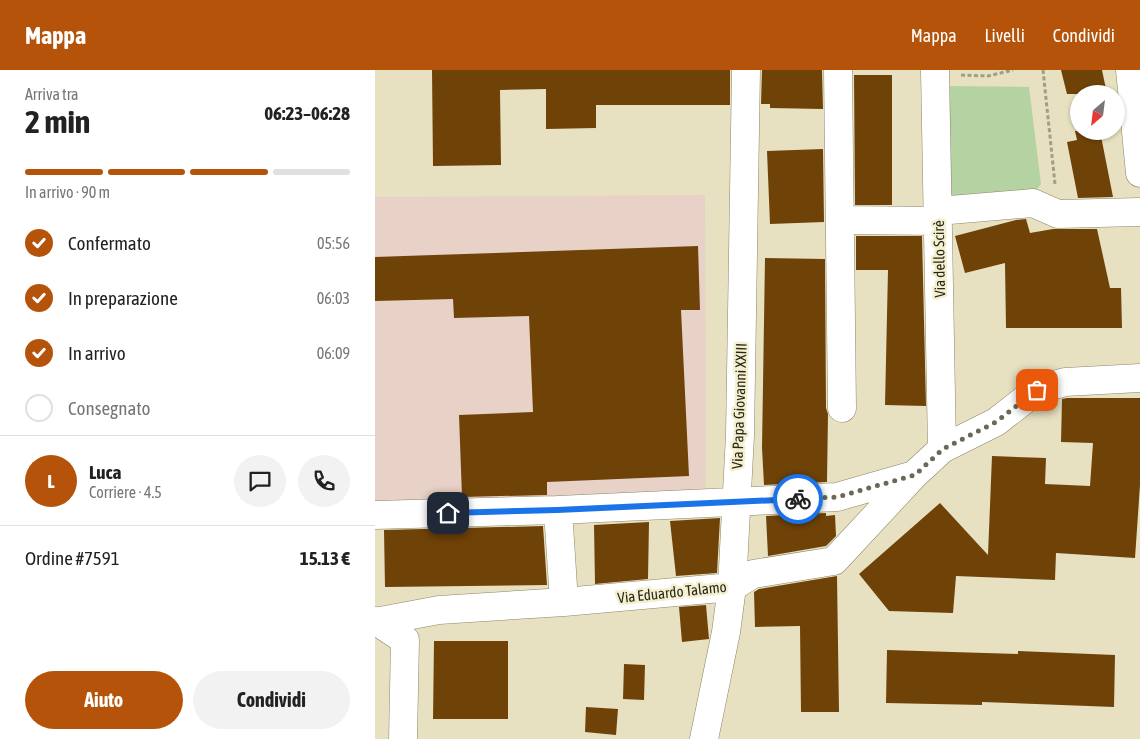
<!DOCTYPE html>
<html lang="it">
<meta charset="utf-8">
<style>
:root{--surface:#fff;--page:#f2f2f2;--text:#222;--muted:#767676;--line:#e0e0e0;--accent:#b45309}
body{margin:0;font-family:"Asap Condensed",sans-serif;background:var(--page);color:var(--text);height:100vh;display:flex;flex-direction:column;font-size:19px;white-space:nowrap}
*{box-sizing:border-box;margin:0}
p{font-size:16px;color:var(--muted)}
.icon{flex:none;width:28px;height:28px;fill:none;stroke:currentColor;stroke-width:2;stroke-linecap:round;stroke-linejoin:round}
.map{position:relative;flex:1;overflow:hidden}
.sheet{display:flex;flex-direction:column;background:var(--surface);width:375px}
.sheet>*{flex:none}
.needle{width:32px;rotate:208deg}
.tools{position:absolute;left:695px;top:15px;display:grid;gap:10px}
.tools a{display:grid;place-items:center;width:55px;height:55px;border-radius:50%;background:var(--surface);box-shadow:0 1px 4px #0004;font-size:25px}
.pin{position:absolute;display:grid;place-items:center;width:42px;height:42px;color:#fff;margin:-21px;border-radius:10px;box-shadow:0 2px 8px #0006}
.courier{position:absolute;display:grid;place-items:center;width:50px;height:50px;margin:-25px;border:4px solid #1a73e8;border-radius:50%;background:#fff;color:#222;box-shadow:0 1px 6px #0007}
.head em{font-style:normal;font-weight:700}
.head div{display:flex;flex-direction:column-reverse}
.head{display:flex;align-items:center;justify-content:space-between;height:85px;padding:0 25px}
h1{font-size:32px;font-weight:700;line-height:38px}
.bar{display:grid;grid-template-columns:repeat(4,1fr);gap:8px 5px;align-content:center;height:60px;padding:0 25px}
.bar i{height:6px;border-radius:4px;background:var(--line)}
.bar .selected{background:var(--accent)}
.bar p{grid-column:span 4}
.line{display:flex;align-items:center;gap:12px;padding:0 25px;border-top:1px solid var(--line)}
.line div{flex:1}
.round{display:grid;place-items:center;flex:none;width:52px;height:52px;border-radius:26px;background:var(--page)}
ol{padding:0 25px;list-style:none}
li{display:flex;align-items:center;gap:15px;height:55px}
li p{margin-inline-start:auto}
li .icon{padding:5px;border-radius:50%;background:var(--accent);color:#fff;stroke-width:4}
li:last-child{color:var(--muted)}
li i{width:28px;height:28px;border:2px solid var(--line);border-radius:50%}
.button{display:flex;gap:10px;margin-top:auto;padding:10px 25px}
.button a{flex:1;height:58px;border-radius:30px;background:var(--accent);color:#fff;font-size:20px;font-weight:700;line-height:58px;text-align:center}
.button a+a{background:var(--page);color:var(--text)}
header{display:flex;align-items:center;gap:30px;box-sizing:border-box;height:70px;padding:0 25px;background:var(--accent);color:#fff}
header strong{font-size:24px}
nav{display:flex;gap:28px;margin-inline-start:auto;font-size:18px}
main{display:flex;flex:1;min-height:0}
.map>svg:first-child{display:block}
.education{fill:#e8d1c6}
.green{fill:#b5d2a3}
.building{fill:#6f4208}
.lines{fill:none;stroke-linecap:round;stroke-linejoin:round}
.minor-casing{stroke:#8b8667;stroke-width:29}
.path{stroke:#a29e85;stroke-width:3;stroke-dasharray:4 2.5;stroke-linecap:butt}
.minor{stroke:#fff;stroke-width:28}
.done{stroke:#6c6855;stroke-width:5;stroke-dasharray:0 9}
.route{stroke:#1a73e8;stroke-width:6}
.labels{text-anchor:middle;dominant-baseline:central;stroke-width:5;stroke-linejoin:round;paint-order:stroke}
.street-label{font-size:15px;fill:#29271b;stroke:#f4efce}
</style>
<header>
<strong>Mappa</strong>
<nav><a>Mappa</a><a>Livelli</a><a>Condividi</a></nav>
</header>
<main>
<section class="sheet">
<div class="head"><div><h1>2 min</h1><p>Arriva tra</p></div><em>06:23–06:28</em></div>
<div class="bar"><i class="selected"></i><i class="selected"></i><i class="selected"></i><i></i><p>In arrivo · 90 m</p></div>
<ol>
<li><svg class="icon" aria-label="check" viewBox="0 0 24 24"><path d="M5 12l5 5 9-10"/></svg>Confermato<p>05:56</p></li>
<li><svg class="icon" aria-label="check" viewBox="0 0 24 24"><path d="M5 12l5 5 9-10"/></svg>In preparazione<p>06:03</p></li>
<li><svg class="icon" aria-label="check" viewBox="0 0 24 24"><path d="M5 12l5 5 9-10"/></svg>In arrivo<p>06:09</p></li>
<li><i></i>Consegnato</li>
</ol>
<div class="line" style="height:90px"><b class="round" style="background:var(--accent);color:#fff">L</b><div><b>Luca</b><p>Corriere · 4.5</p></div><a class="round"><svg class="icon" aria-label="chat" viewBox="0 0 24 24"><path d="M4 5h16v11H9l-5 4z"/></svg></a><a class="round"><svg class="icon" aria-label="phone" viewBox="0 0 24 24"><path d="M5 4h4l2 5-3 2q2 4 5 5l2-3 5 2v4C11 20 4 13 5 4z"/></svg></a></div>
<div class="line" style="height:65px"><div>Ordine #7591</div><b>15.13 €</b></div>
<div class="button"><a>Aiuto</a><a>Condividi</a></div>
</section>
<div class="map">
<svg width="765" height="669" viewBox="0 0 765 669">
<rect width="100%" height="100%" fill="#e7e1c1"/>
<path class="education" d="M330 125 331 432 0 445V127Z"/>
<path class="green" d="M569 16 654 17 666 114 656 127 573 129Z"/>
<path class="building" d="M57 0H355V35H221V58L171 59V19L125 20 126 95 58 96Z
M387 0H447L448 39 395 38V34H386Z
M686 0H727L732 24H692Z
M479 5H517V135H480Z
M700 61H725L738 127 703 128 692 72 702 70Z
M448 79 449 152 395 154 392 81Z
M651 149 655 163 678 159H722L735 218H746L747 258H631L630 193 590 203 580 166 641 150Z
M481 166H547L551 336 510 335 513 200H481Z
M323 176 325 240H306L314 406 172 412V425L87 427 84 345 158 342 154 246 79 248 78 229 0 231V187Z
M390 188 450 189 451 338 453 344 452 412 389 415 387 378Z
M692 328H765V415L760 488 681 483 680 510 581 506 578 543 514 541 484 504 565 433 613 485 617 386 671 388 670 414 715 416 718 373 686 372 687 329Z
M451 443V446L460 445 461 466 451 476 393 486 391 446Z
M345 448 342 503 301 506 295 451Z
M274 452 273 509 220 514 219 455Z
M168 456 172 515 10 517 9 460Z
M462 506 464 642H426L425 556 380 557 379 522 384 519Z
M331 535 334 569 307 572 304 537Z
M59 571H133V649H58Z
M512 580 643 584V581L740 585 739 637 607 632V635L511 633Z
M249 594 270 595 269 630 248 629Z
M211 637 243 639 241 665 210 662Z"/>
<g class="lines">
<g class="minor-casing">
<path id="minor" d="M463 0 467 338
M560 0 567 379
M755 0 765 103
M563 141 658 133 683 144 765 142
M465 150 563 151
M183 440 189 532
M0 445 183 440 462 427 539 405
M1 551 30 570 28 669
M0 552 64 540 189 532 357 517 378 504 459 491 539 405 567 379 621 352 662 320 690 312 765 308
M329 669 351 562 357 517 365 365 371 0"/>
</g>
<path class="path" d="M668 0 680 114
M586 5 613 6 638 0"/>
<use href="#minor" class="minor"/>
</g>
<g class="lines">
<path class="done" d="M423 429 462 427 540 405 568 379 621 352 662 320"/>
<path class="route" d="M73 443 182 440 423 429"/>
</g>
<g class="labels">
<g class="street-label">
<text transform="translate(564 189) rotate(-91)">Via dello Scirè</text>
<text transform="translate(364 336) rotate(-88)">Via Papa Giovanni XXIII</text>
<text transform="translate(297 522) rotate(-6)">Via Eduardo Talamo</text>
</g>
</g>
</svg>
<div class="tools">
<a><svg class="needle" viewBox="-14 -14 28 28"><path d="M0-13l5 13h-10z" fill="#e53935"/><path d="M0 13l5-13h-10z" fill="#767676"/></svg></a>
</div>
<div class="pin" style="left:662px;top:320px;background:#ea580c"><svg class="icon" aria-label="bag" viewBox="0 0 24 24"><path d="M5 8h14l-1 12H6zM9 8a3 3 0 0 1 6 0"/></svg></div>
<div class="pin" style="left:73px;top:443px;background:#1f2937"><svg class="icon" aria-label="home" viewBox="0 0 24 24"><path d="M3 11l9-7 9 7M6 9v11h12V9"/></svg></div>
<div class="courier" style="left:423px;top:429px"><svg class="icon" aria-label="bike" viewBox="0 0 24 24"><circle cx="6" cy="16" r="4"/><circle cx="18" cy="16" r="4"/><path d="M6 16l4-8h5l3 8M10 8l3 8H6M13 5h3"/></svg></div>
</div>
</main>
